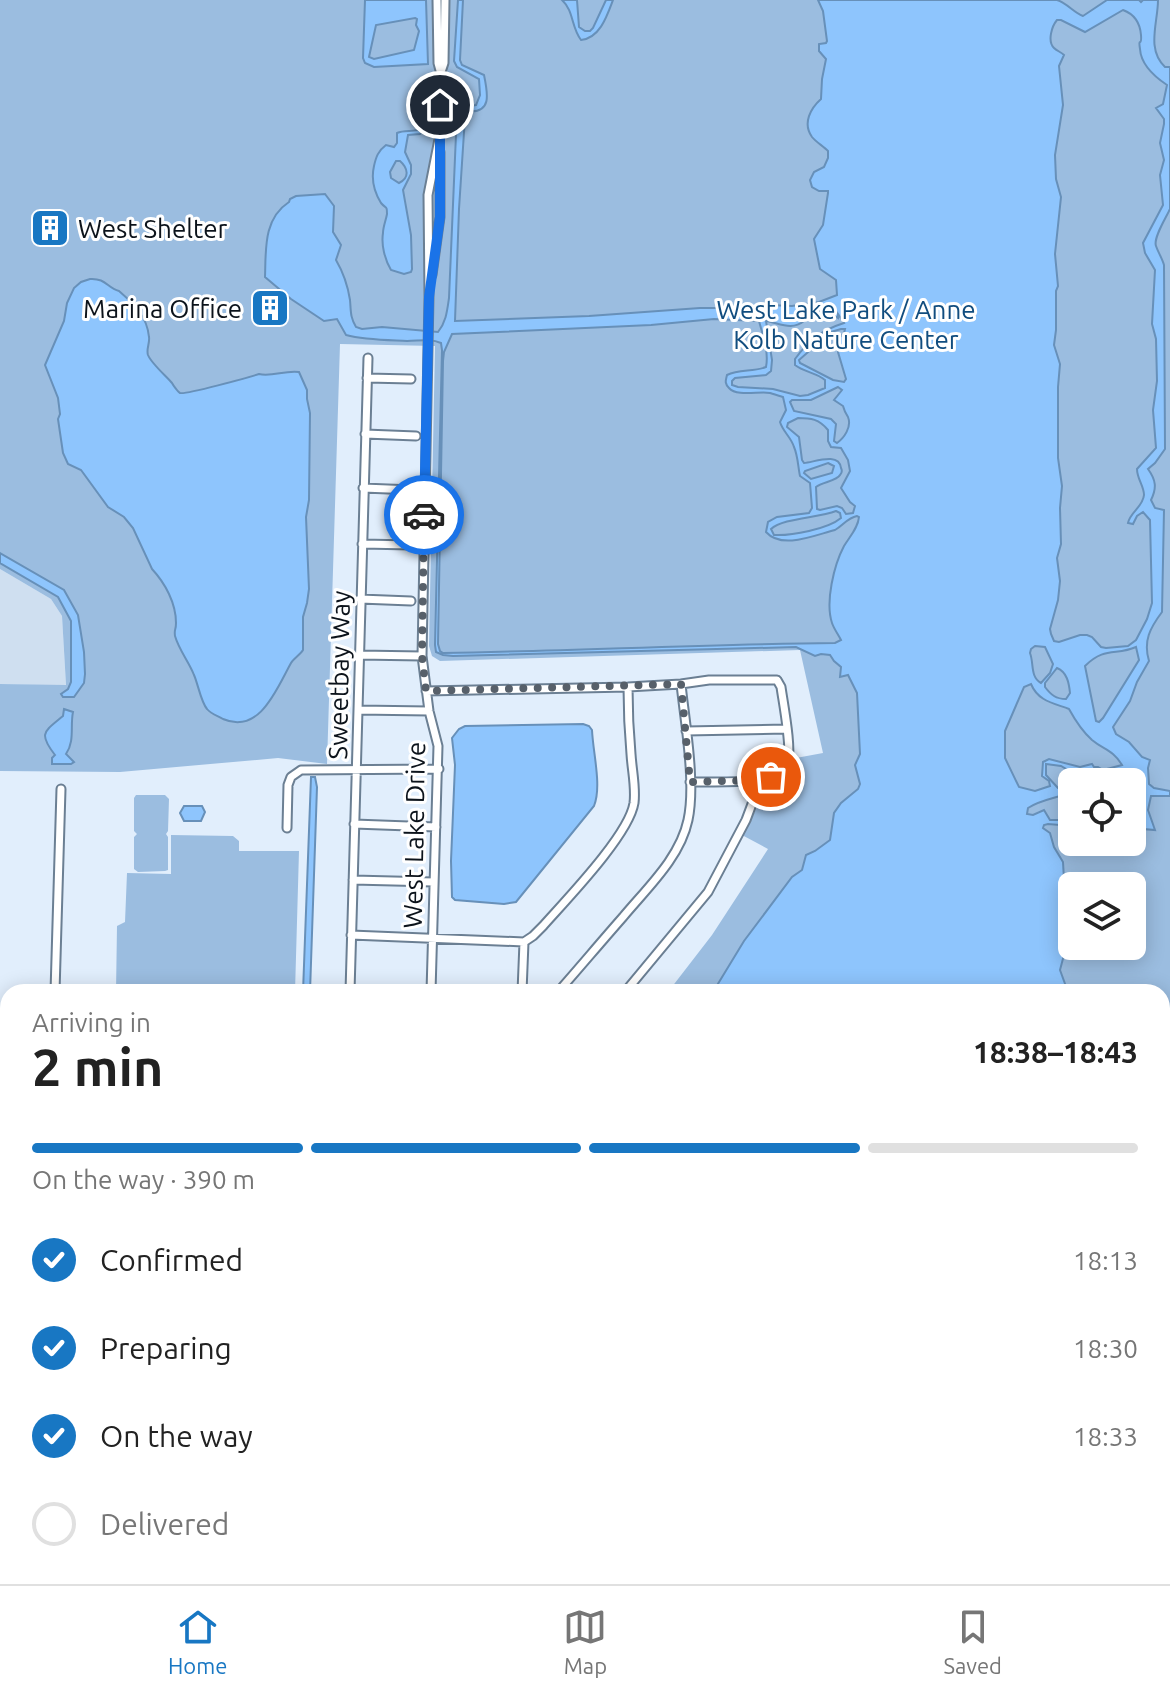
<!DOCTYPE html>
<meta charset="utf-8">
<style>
:root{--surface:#fff;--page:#f6f6f6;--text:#222;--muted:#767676;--line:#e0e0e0;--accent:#1877c3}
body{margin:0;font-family:Ubuntu,sans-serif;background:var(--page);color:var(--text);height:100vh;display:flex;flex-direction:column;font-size:30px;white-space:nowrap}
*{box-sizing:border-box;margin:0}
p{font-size:26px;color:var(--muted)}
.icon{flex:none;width:44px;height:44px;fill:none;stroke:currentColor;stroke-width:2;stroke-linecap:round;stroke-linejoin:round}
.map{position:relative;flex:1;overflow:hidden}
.side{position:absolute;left:0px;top:984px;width:1170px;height:600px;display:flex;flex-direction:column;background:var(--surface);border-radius:24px 24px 0 0;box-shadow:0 4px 20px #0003}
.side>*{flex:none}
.controls{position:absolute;left:1058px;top:768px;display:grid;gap:16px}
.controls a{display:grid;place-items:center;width:88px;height:88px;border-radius:12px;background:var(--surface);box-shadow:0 4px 20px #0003;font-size:40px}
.pin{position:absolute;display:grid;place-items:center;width:68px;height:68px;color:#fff;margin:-34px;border:4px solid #fff;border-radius:50%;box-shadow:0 2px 8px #0007}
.courier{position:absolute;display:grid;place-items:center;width:80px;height:80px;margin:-40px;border:6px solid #1a73e8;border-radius:50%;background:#fff;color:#222;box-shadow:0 2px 10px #0007}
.head em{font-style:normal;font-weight:600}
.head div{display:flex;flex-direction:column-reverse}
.head{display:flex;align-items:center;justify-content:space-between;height:136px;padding:0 32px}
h1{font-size:52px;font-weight:600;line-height:60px}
.bar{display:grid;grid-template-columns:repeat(4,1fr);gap:12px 8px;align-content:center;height:96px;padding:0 32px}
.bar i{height:10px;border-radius:6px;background:var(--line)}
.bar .current{background:var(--accent)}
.bar p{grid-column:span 4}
ol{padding:0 32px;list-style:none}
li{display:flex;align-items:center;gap:24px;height:88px}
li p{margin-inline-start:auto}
li .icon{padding:8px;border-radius:50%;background:var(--accent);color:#fff;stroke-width:4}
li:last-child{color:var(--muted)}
li i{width:44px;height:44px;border:4px solid var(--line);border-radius:50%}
.dock{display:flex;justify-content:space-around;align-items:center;height:112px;border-top:2px solid var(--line);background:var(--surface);font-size:22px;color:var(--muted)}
.dock a{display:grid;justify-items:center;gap:4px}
.dock .current{color:var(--accent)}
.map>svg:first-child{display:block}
.built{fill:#cfdff0}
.green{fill:#9bbde0;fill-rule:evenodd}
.water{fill:#8ec5fd;stroke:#6790b9;stroke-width:2;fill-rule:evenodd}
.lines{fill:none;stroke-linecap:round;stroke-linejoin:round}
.minor-casing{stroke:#6b7f93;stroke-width:11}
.minor{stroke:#fff;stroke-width:7}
.done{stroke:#57606a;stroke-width:8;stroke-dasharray:0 14.4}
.route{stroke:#1a73e8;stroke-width:10}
.labels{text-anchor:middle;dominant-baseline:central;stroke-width:6;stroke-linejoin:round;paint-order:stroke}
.poi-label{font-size:26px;fill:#0c131b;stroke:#fff;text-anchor:start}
.park-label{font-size:26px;fill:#114d7f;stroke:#fff}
.street-label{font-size:26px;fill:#0c131b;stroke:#fff}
</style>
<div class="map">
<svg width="1170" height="1584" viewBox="0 0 1170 1584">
<rect width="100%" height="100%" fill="#e1eefc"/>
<path class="built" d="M0 569 51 599 62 616 66 686 0 684Z"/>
<path class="green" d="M0 0H1170V1479H1162V992H668L712 935 768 849 742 835 771 782 787 772 796 758 823 753 800 650 440 661 432 656 429 646 435 346 340 344 327 764 278 758 120 772 0 771V684L66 685 62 616 51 599 0 569ZM798 644V647L453 656 447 654ZM1072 782H1132V842H1072ZM1072 886H1132V946H1072Z
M136 795H165L169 799 168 831 166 834 168 837V870L165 871 138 872 134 869V837L137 834 134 831V798Z
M171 835 233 836 239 841V851H299L295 992H116L117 926 125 922 127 873 171 874Z
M1162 1493H1170V1584H671V1576H1162Z"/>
<path class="water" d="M365 0H426L428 64 374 67 365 63 363 58ZM415 18 417 19 416 25 419 31 414 50 374 59 369 57 376 25Z
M458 0H463L460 60 462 65 484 75C488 94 492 114 467 111L465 117 459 209 455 321 589 316 700 308H734L767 305 792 306 819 302 837 295 836 280 820 269 814 239 823 225 828 193V191H819L812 187 810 180 814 172 824 167 828 158V151C823 146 816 142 812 137 802 123 811 108 821 99L822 79 826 59 819 51V44L826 43 827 41 823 11 818 0H1057C1067 3 1073 12 1083 16L1107 0H1139L1141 2 1143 0H1158C1158 23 1146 49 1165 67H1170V209C1166 218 1153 238 1156 246 1158 252 1162 258 1164 265L1165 449 1155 463 1148 469C1156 480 1157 488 1151 500L1155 508 1164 510 1162 612C1150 628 1143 641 1149 661L1137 682 1130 701 1113 727 1116 734 1129 742 1142 757 1150 760 1148 768 1149 784 1154 788 1170 791V796H1151L1148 810 1155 830 1132 828V825H1141L1143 822C1144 803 1144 789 1133 773L1095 778 1089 774 1082 776 1079 782H1072V792C1058 798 1042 799 1028 808L1027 814 1033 815 1044 810 1050 820H1072V826L1048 824 1044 825 1043 828 1050 833 1054 847 1063 862 1065 898 1070 906 1069 913 1061 923 1059 930 1065 951 1060 970 1068 992H713L744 941 792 877 802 870 806 855 815 851 830 840 834 813 841 803 858 789 860 784 855 765 860 754 857 693 848 675 840 677 841 667 834 661 830 655 821 654 815 656 796 647 453 656 443 655 436 652 435 645 442 350 441 343C430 338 419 341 407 341 387 340 365 340 346 335L337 319 324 321 291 299 265 277C266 250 263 219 289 202L290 199 296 196 325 194 334 206 333 232 341 245 336 260C343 272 348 287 350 300 351 311 350 317 356 327L362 329 382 327 438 332C446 322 447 312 449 298L457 111 462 107 476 105 480 95 479 79 457 67 454 61ZM1123 10C1134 14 1140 23 1141 35 1142 48 1138 36 1140 49 1141 65 1155 77 1167 85L1163 104 1156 108 1164 119V124L1160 143 1164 160 1160 175 1163 205 1143 243 1145 253 1155 270 1152 324 1156 339 1157 381 1153 410 1156 448 1137 469C1137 479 1144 486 1144 495 1143 507 1130 512 1128 523L1133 524 1137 516 1143 512 1150 520 1152 603 1147 619 1136 640 1128 646 1106 648 1101 647 1092 637 1087 635H1080L1059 642 1054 641 1051 634 1050 629 1058 600 1060 581 1057 558 1061 544 1060 508 1062 486 1058 458V387L1060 364 1054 345 1056 330V291L1058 286 1055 254 1061 197 1056 179 1055 155 1063 105 1059 66 1064 55C1061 52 1057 51 1054 48 1047 41 1052 26 1057 20H1061L1085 32ZM820 311 830 313 838 318V314L844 323C822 330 809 340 795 359V365C804 372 817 373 825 380V388L808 395 800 396 773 389 738 387 732 385V381L735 378 766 375 771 371 772 360 766 321C779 323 792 331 804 321 811 316 811 313 820 311ZM714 319 759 321C763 336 769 352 766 367 753 372 739 369 727 375 726 380 724 383 729 388 737 397 759 391 770 393 773 394 780 396 783 397L786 410 780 422C783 432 791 437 794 447 798 456 798 467 800 476L810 483 812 508 809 513 777 517 768 522 766 532C782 550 815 535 835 530 844 525 847 518 857 516L859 517C858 528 850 536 844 546 834 565 825 602 832 623 834 629 838 634 841 640L835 643C704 644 574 651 443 653L440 651 438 644 443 361 444 352 452 334 651 325ZM841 329H845L844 333 838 339V352L846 379 844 382 833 380 800 363 799 360 831 332ZM838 387 842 390 834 400 843 406C844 410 846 414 848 417 852 427 844 438 837 443L834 441 836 424 831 419 794 411 790 402 792 400H811ZM798 418C811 418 819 419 828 430V441L831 447 841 448 848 460 850 471 841 488 850 502 855 506 853 513 846 514 842 508 837 506 820 510 817 509 816 487C822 482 837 481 840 475 842 473 842 470 841 468 839 452 815 462 804 463L802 460 799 437 787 427 788 423ZM828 463 834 466 832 473 811 479 804 473 805 471ZM836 511 840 513 841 518C828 529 791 536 774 535L771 529C783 518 818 518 836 511ZM1035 646 1045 647 1053 664 1050 673 1041 683C1030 677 1034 663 1030 653L1031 649ZM1136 647 1139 660 1103 718 1099 722 1096 721 1085 666C1105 646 1116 656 1136 647ZM1057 668C1067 672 1069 683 1070 693L1066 699C1056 699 1051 695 1045 687V683ZM1031 684C1038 701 1053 703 1069 709 1075 720 1083 732 1092 740 1104 750 1113 750 1122 765L1103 770 1098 767H1094L1092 764 1080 767 1049 759 1043 762 1042 776 1049 781 1050 786 1035 791 1019 787 1005 758V731L1024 687ZM1046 764 1061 766 1071 772 1069 787 1066 789 1058 788 1046 775Z
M562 0H577L579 27 585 31H590L593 28 606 0H613C607 16 600 38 581 40 571 27 574 11 562 0Z
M423 85 429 88 427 129 420 134 408 135 405 152 411 165V174L403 190 411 235 412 269 411 272 404 274 391 270C385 260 381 245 383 233 383 227 386 220 387 214 387 205 386 209 381 203 373 190 371 179 374 166 376 157 378 151 386 145L394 147 397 143V133C405 129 415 133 422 128ZM396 161H400C408 168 410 178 399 183L391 178 390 172Z
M90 279C106 278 107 288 119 291 134 304 147 316 149 337 150 343 146 349 148 355 151 363 166 376 172 383 173 385 178 392 180 393 185 395 250 377 259 374 272 377 285 370 299 372L307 390V399L310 413 309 500 306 517 309 589 307 603 303 617V650C300 655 294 658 291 663 277 688 260 735 223 719 218 716 211 714 207 709 201 702 198 684 194 675 189 662 179 650 175 636 174 628 176 631 176 623 176 603 165 583 152 569L133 528 124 517 108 507 81 470 68 464 63 453 58 419 60 414 58 398 45 365 64 321 67 303 74 288 81 282Z
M0 553 64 590 78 615 84 652 85 674 84 683 74 697H63L61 694 68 689 71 682V621L58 597 0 563Z
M64 709 73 712C70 726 75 741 66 754L74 762 71 764H52V758L55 755C38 733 44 732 63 716Z
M583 724 589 726 592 730C593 753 602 786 594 806L516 902 504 904 455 900 452 897 451 861 455 765 452 738 459 729 465 726Z
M311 777H315L317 787 310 992H303Z
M184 806H202L205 812 201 821H184L180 813Z
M1167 1452H1170V1493H1162V1457Z"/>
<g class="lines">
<g class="minor-casing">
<path id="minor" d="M437 0 438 63 441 74 440 135
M441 72 444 63 445 0
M432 275 440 217V152
M367 378 411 379
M365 434 416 436
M363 488 413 490
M362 544 412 545
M360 599 411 601
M359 655 422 656
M426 691 628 687 681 684 709 680H777L781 687C783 702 793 752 787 764 776 787 712 781 690 782
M358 710 429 711
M686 731 786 729
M354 824 436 827
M287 828 288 785 291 777 301 770 439 769
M353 880 434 882
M351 935 524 942
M350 991 410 992
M55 992 61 789
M350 992 368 358
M431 992 438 746 429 711 422 656 429 297 428 195 440 134
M522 992 524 942 533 936 543 926C566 900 629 835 634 803 636 787 632 771 631 754 629 732 628 710 628 687
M558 992C580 967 601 942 623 917 647 888 680 858 688 820 696 783 685 723 681 684
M625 992 708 892 746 820 755 796 758 780
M0 1202H8
M0 1396 8 1390
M0 1459 8 1461
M0 1521 8 1520
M412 1576V1584
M474 1576V1584
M638 1576V1584
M0 1577 88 1581
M294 1584V1576
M308 1584V1576
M365 1584V1576"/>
</g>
<use href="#minor" class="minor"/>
</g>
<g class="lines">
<path class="done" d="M424 515 422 656 426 691 681 684 690 782 758 780 771 777"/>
<path class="route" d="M424 515 429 297 440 217V105"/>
</g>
<defs>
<g id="building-square" transform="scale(2)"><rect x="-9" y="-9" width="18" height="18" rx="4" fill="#1877c3" stroke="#fff"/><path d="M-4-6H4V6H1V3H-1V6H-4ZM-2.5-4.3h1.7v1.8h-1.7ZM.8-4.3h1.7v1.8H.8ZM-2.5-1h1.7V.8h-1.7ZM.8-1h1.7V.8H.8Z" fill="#fff"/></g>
</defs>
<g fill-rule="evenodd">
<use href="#building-square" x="50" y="228"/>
<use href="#building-square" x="270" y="308"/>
</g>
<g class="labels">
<g class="poi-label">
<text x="78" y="228">West Shelter</text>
<text x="242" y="308" text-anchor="end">Marina Office</text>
</g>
<g class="park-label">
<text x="846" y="309">West Lake Park / Anne<tspan x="846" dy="30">Kolb Nature Center</tspan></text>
</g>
<g class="street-label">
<text transform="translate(339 675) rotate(-89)">Sweetbay Way</text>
<text transform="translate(414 835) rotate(-89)">West Lake Drive</text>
</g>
</g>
</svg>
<div class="controls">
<a><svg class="icon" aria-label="locate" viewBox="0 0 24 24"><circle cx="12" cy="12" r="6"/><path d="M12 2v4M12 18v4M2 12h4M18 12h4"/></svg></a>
<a><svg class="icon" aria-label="layers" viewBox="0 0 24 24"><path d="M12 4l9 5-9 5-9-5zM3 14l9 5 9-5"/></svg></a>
</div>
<div class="pin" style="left:771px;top:777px;background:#ea580c"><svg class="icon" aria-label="bag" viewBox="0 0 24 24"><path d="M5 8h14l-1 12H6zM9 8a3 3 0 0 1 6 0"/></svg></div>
<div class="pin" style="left:440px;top:105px;background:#1f2937"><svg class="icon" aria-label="home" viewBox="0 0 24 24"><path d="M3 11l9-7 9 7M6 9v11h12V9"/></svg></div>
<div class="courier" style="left:424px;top:515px"><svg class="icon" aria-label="car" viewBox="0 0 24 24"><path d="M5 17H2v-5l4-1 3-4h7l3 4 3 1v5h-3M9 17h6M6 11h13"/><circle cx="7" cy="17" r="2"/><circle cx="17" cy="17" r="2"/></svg></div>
<section class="side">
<div class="head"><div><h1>2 min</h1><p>Arriving in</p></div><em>18:38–18:43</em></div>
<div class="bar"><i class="current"></i><i class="current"></i><i class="current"></i><i></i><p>On the way · 390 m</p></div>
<ol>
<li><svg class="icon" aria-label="check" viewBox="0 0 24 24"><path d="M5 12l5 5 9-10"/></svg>Confirmed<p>18:13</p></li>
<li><svg class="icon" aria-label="check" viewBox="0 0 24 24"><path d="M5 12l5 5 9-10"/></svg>Preparing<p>18:30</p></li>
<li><svg class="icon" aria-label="check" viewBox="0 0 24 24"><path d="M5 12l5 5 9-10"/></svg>On the way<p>18:33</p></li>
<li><i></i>Delivered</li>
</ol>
</section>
</div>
<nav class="dock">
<a class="current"><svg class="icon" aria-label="home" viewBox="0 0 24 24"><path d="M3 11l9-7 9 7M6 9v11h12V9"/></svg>Home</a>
<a><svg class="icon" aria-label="map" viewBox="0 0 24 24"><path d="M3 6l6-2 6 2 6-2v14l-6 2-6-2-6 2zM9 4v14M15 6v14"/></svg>Map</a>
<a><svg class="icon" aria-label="saved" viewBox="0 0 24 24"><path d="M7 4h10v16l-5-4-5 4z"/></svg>Saved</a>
</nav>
